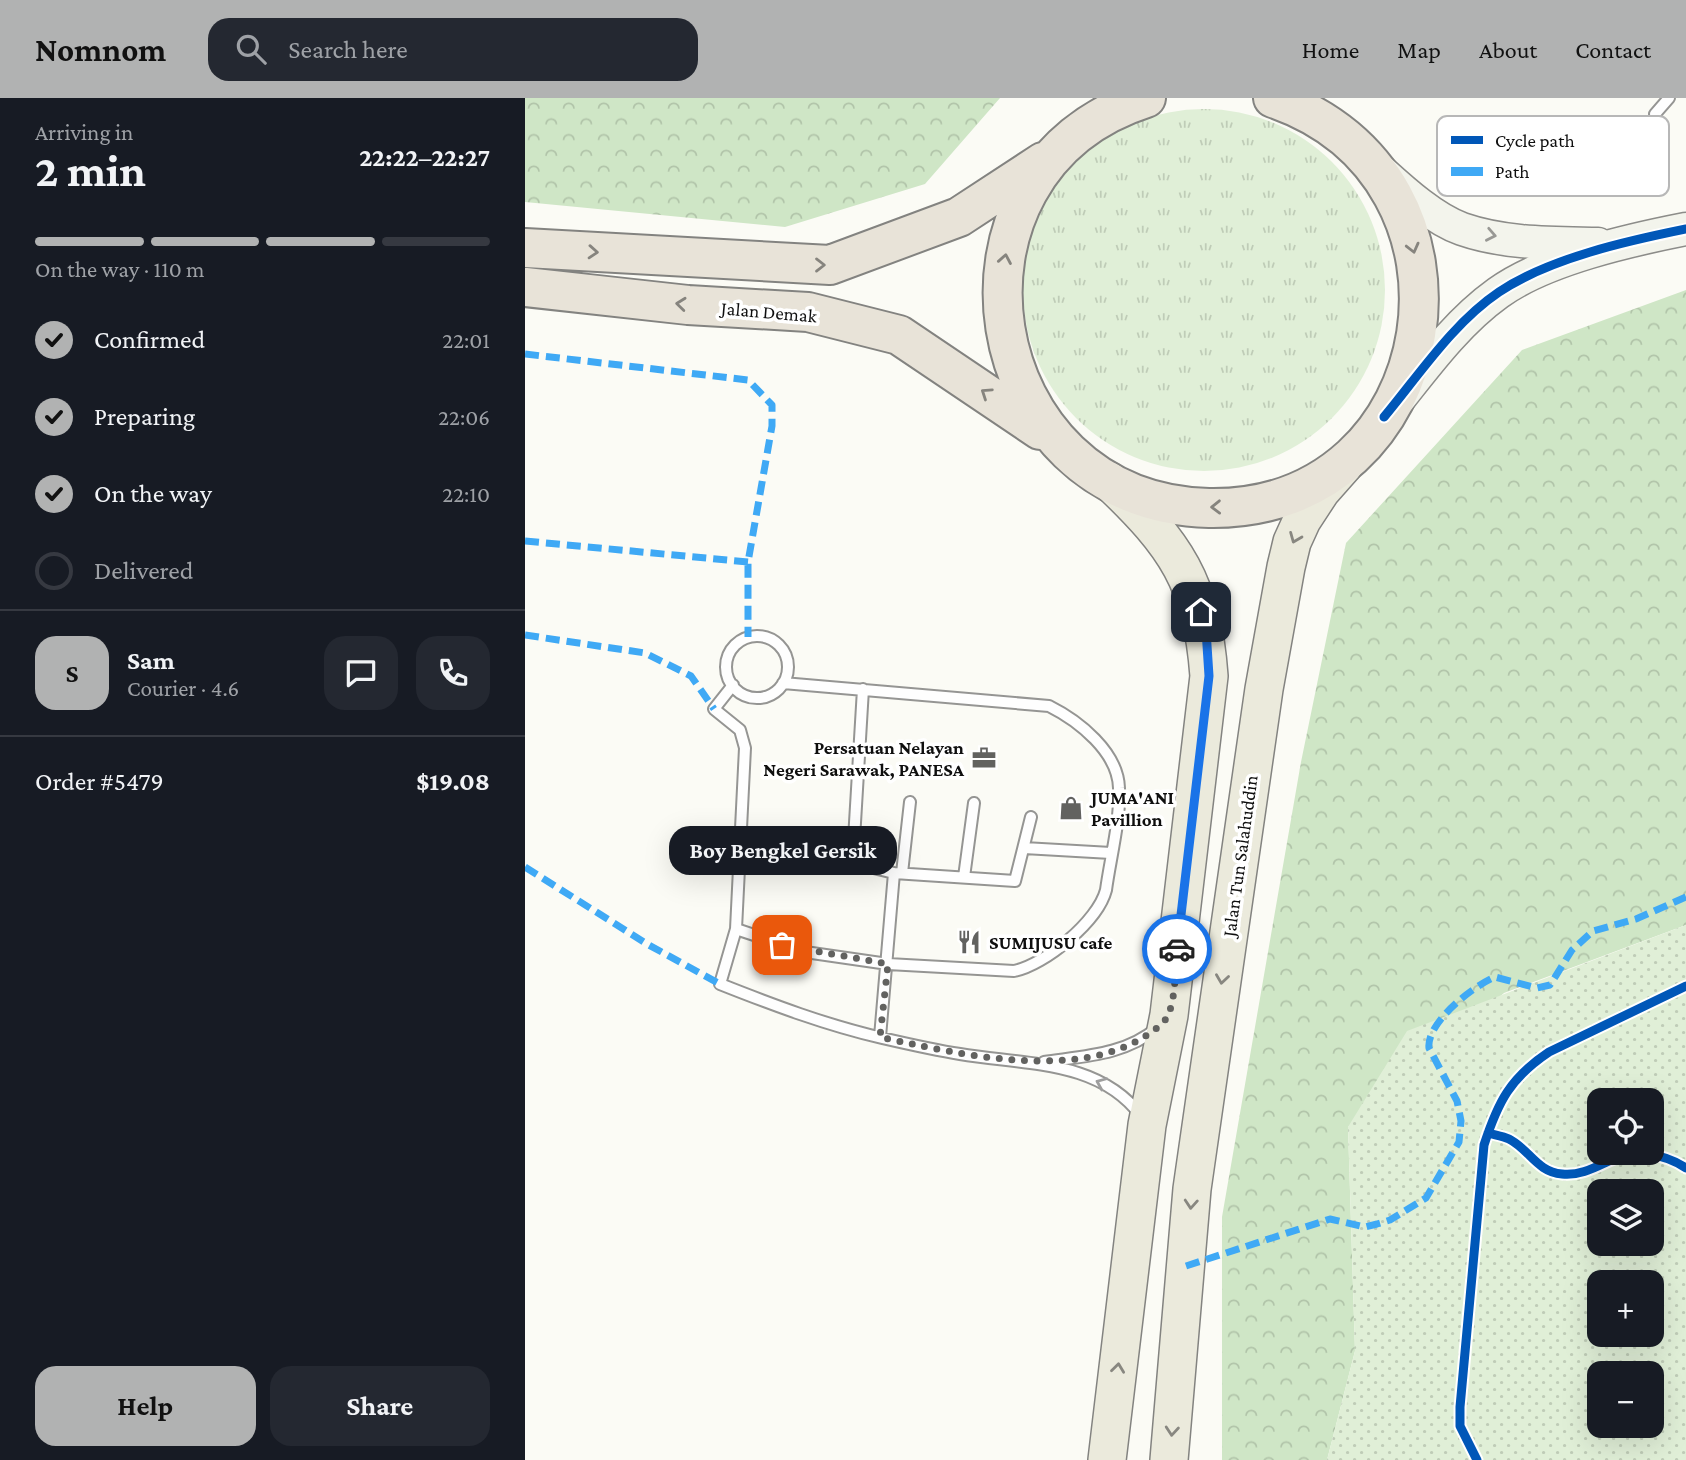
<!DOCTYPE html>
<meta charset="utf-8">
<style>
:root{--surface:#171b24;--page:#242831;--text:#f1f3f6;--muted:#9ea1a6;--line:#363941;--accent:#b1b2b2}
body{margin:0;font-family:"Crimson Pro",serif;background:var(--page);color:var(--text);height:100vh;display:flex;flex-direction:column;font-size:26px;white-space:nowrap}
*{box-sizing:border-box;margin:0}
p{font-size:23px;color:var(--muted)}
.icon{flex:none;width:38px;height:38px;fill:none;stroke:currentColor;stroke-width:2;stroke-linecap:round;stroke-linejoin:round}
.map{position:relative;flex:1;overflow:hidden}
.drawer{display:flex;flex-direction:column;background:var(--surface);width:525px}
.drawer>*{flex:none}
.fabs{position:absolute;left:1062px;top:990px;display:grid;gap:14px}
.fabs a{display:grid;place-items:center;width:77px;height:77px;border-radius:14px;background:var(--surface);box-shadow:0 7px 28px #0002;font-size:35px}
.pin{position:absolute;display:grid;place-items:center;width:60px;height:60px;color:#fff;margin:-30px;border-radius:14px;box-shadow:0 4px 10px #0006}
.courier{position:absolute;display:grid;place-items:center;width:70px;height:70px;margin:-35px;border:5px solid #1a73e8;border-radius:50%;background:#fff;color:#222;box-shadow:0 2px 9px #0007}
.bubble{position:absolute;height:49px;border-radius:21px;background:var(--surface);box-shadow:0 7px 28px #0002;font-size:23px;font-weight:700;line-height:49px;text-align:center}
.head em{font-style:normal;font-weight:700}
.head div{display:flex;flex-direction:column-reverse}
.head{display:flex;align-items:center;justify-content:space-between;height:119px;padding:0 35px}
h1{font-size:46px;font-weight:700;line-height:52px}
.bar{display:grid;grid-template-columns:repeat(4,1fr);gap:10px 7px;align-content:center;height:84px;padding:0 35px}
.bar i{height:9px;border-radius:5px;background:var(--line)}
.bar .selected{background:var(--accent)}
.bar p{grid-column:span 4}
.line{display:flex;align-items:center;gap:18px;padding:0 35px;border-top:2px solid var(--line)}
.line div{flex:1}
.round{display:grid;place-items:center;flex:none;width:74px;height:74px;border-radius:21px;background:var(--page)}
ol{padding:0 35px;list-style:none}
li{display:flex;align-items:center;gap:21px;height:77px}
li p{margin-inline-start:auto}
li .icon{padding:7px;border-radius:50%;background:var(--accent);color:#111;stroke-width:4}
li:last-child{color:var(--muted)}
li i{width:38px;height:38px;border:4px solid var(--line);border-radius:50%}
.cta{display:flex;gap:14px;margin-top:auto;padding:14px 35px}
.cta a{flex:1;height:80px;border-radius:21px;background:var(--accent);color:#111;font-size:28px;font-weight:700;line-height:80px;text-align:center}
.cta a+a{background:var(--page);color:var(--text)}
header{display:flex;align-items:center;gap:42px;box-sizing:border-box;height:98px;padding:0 35px;background:var(--accent);color:#111}
header strong{font-size:33px}
nav{display:flex;gap:38px;margin-inline-start:auto;font-size:24px}
.search{width:490px;height:63px;background:var(--page);display:flex;align-items:center;gap:18px;box-sizing:border-box;padding:0 24px;border-radius:21px;color:var(--muted);font-size:26px}
main{display:flex;flex:1;min-height:0}
.map>svg:first-child{display:block}
.grass{fill:url(#grass-tufts)}
.forest{fill:url(#forest-crowns)}
.park{fill:url(#park-dots);fill-rule:evenodd}
.lines{fill:none;stroke-linecap:round;stroke-linejoin:round}
.lane-casing{stroke:#959593;stroke-width:14}
.secondary-casing{stroke:#8c8c89;stroke-width:35}
.primary-casing{stroke:#838380;stroke-width:40}
.highway-casing{stroke:#838380;stroke-width:42}
.lane{stroke:#fefefe;stroke-width:10}
.secondary{stroke:#f3f4ec;stroke-width:32}
.primary{stroke:#ebeadc;stroke-width:37}
.highway{stroke:#e8e3d8;stroke-width:38}
.quiet{stroke:#3fa9f5;stroke-width:7;stroke-dasharray:14 7;stroke-linecap:butt}
.cycleway-casing{stroke:#fff;stroke-width:13}
.cycleway{stroke:#0057b8;stroke-width:9}
.oneway{stroke:#989894}
.oneway2{stroke:#86847e}
.oneway3{stroke:#888780}
.oneway4{stroke:#9e9e9e}
.done{stroke:#626260;stroke-width:7;stroke-dasharray:0 12.6}
.route{stroke:#1a73e8;stroke-width:9}
.labels{text-anchor:middle;dominant-baseline:central;stroke-width:7;stroke-linejoin:round;paint-order:stroke}
.street-label{font-size:19px;fill:#0f0f0f;stroke:#fff}
.poi-label{font-size:19px;font-weight:bold;fill:#0f0f0f;stroke:#fff;text-anchor:start}
.key{fill:#fff;stroke:#b7b7b7;stroke-width:2}
.key-label{font-size:19px;fill:#0f0f0f}
</style>
<header>
<strong>Nomnom</strong>
<div class="search"><svg class="icon" aria-label="search" viewBox="0 0 24 24"><circle cx="10" cy="10" r="6"/><path d="M15 15l6 6"/></svg>Search here</div>
<nav><a>Home</a><a>Map</a><a>About</a><a>Contact</a></nav>
</header>
<main>
<section class="drawer">
<div class="head"><div><h1>2 min</h1><p>Arriving in</p></div><em>22:22–22:27</em></div>
<div class="bar"><i class="selected"></i><i class="selected"></i><i class="selected"></i><i></i><p>On the way · 110 m</p></div>
<ol>
<li><svg class="icon" aria-label="check" viewBox="0 0 24 24"><path d="M5 12l5 5 9-10"/></svg>Confirmed<p>22:01</p></li>
<li><svg class="icon" aria-label="check" viewBox="0 0 24 24"><path d="M5 12l5 5 9-10"/></svg>Preparing<p>22:06</p></li>
<li><svg class="icon" aria-label="check" viewBox="0 0 24 24"><path d="M5 12l5 5 9-10"/></svg>On the way<p>22:10</p></li>
<li><i></i>Delivered</li>
</ol>
<div class="line" style="height:126px"><b class="round" style="background:var(--accent);color:#111">S</b><div><b>Sam</b><p>Courier · 4.6</p></div><a class="round"><svg class="icon" aria-label="chat" viewBox="0 0 24 24"><path d="M4 5h16v11H9l-5 4z"/></svg></a><a class="round"><svg class="icon" aria-label="phone" viewBox="0 0 24 24"><path d="M5 4h4l2 5-3 2q2 4 5 5l2-3 5 2v4C11 20 4 13 5 4z"/></svg></a></div>
<div class="line" style="height:91px"><div>Order #5479</div><b>$19.08</b></div>
<div class="cta"><a>Help</a><a>Share</a></div>
</section>
<div class="map">
<svg width="1161" height="1362" viewBox="0 0 1161 1362">
<defs>
<pattern id="grass-tufts" width="24" height="20" patternUnits="userSpaceOnUse" patternTransform="scale(1.75)"><rect width="24" height="20" fill="#e0efd7"/><path d="M3 7l-1-3M5 7V3M7 7l1-3M15 17l-1-3M17 17v-4M19 17l1-3" fill="none" stroke="#bfccb7"/></pattern>
<pattern id="forest-crowns" width="20" height="18" patternUnits="userSpaceOnUse" patternTransform="scale(1.75)"><rect width="20" height="18" fill="#cfe6c6"/><path d="M2 6a3 3 0 1 1 6 0M12 15a3 3 0 1 1 6 0" fill="none" stroke="#b1c4a9"/></pattern>
<pattern id="park-dots" width="8" height="8" patternUnits="userSpaceOnUse" patternTransform="scale(1.75)"><rect width="8" height="8" fill="#e0efd7"/><path d="M2 2h.1M6 6h.1" fill="none" stroke="#bfccb7" stroke-width="1.8" stroke-linecap="round"/></pattern>
</defs>
<rect width="100%" height="100%" fill="#fbfbf5"/>
<path class="grass" d="M498 192a181 181 0 1 1 362 0a181 181 0 1 1-362 0Z"/>
<path class="forest" d="M0 0H475L400 86 260 129 0 104Z
M1161 192V827L979 895 823 1029 830 1253 802 1362H697V1119L776 664 821 445 997 252Z"/>
<path class="park" d="M1161 827V1362H802L830 1253 823 1029 882 933ZM1074 1003H1127V1055H1074ZM1074 1094H1127V1146H1074ZM1074 1185H1127V1237H1074ZM1074 1276H1127V1328H1074Z"/>
<g class="lines">
<g class="lane-casing">
<path id="lane" d="M1130 16 1144 0
M201 569a31 31 0 1 1 62 0a31 31 0 1 1-62 0Z
M208 587 189 611 215 632 220 650 211 831 195 886C248 907 301 927 357 940 383 946 409 952 435 956 498 967 574 961 616 1018
M338 591 328 758 332 766 369 775 490 783 506 719
M499 750 586 755
M377 775 385 704
M439 779 449 705
M211 831 280 854 363 866 489 873C520 867 573 823 581 792 585 762 596 719 594 690 593 654 554 623 524 608L258 585
M355 939 369 775
M519 964C559 958 600 957 632 930"/>
</g>
<g class="secondary-casing">
<path id="secondary" d="M857 74C879 94 909 121 937 131 980 146 1028 145 1073 146
M874 301C904 263 934 223 973 195 1020 161 1105 142 1161 131"/>
</g>
<g class="primary-casing">
<path id="primary" d="M582 1362 622 1027 644 917 684 578C677 484 651 447 584 383
M644 1362 667 1091 739 591 761 469 767 444 777 422 796 393 819 367"/>
</g>
<g class="highway-casing">
<path id="highway" d="M621 0C396 72 450 405 684 410 923 414 976 78 748 0
M0 150 305 167 434 119 518 64
M0 189 163 207 283 214 374 237 515 332"/>
</g>
<use href="#lane" class="lane"/>
<use href="#secondary" class="secondary"/>
<use href="#primary" class="primary"/>
<use href="#highway" class="highway"/>
<path class="quiet" d="M0 256 223 282 247 307V328L223 464V539
M0 443 223 464
M0 537 120 555 166 578 189 611
M0 769 122 846 195 886
M661 1168 805 1121 840 1129 852 1126 865 1122 901 1100 934 1044 936 1023 932 1003 904 950C901 925 948 888 970 879L1012 890 1025 887 1047 852 1068 833 1111 821 1161 799"/>
<g class="cycleway-casing">
<path id="cycleway" d="M859 319C894 277 928 225 974 194 1025 160 1102 143 1161 131
M963 1035C970 1037 978 1038 984 1041 1004 1051 1012 1074 1037 1076 1054 1078 1069 1070 1084 1063 1110 1051 1138 1055 1161 1070
M952 1362 935 1328V1309L959 1047C973 1004 985 980 1024 954L1161 888"/>
</g>
<use href="#cycleway" class="cycleway"/>
</g>
<defs><path id="oneway-chevron" d="M-2-3.5L2.5 0L-2 3.5" fill="none" stroke-width="1.6" stroke-linecap="round" stroke-linejoin="round" transform="scale(1.75)"/></defs>
<use class="oneway" href="#oneway-chevron" transform="translate(966 137) rotate(11)"/>
<g class="oneway2">
<use href="#oneway-chevron" transform="translate(888 150) rotate(76)"/>
<use href="#oneway-chevron" transform="translate(68 154) rotate(4)"/>
<use href="#oneway-chevron" transform="translate(480 161) rotate(-80)"/>
<use href="#oneway-chevron" transform="translate(295 167)"/>
<use href="#oneway-chevron" transform="translate(156 206) rotate(-174)"/>
<use href="#oneway-chevron" transform="translate(461 295) rotate(-146)"/>
<use href="#oneway-chevron" transform="translate(691 409) rotate(179)"/>
</g>
<g class="oneway3">
<use href="#oneway-chevron" transform="translate(770 440) rotate(112)"/>
<use href="#oneway-chevron" transform="translate(697 881) rotate(98)"/>
<use href="#oneway-chevron" transform="translate(666 1106) rotate(94)"/>
<use href="#oneway-chevron" transform="translate(593 1270) rotate(-83)"/>
<use href="#oneway-chevron" transform="translate(647 1333) rotate(95)"/>
</g>
<use class="oneway4" href="#oneway-chevron" transform="translate(576 985) rotate(-157)"/>
<g class="lines">
<path class="done" d="M257 847 363 866 355 939C432 956 552 984 622 937 630 932 641 924 644 915 651 896 650 871 652 851"/>
<path class="route" d="M652 851 684 578 681 532 676 514"/>
</g>
<defs>
<g id="office-bare" transform="scale(1.89)"><path d="M-6-3h4V-5.5h4V-3h4V5H-6ZM-1-4.5V-3h2v-1.5ZM-6 0V1H6V0Z" fill="#626260" stroke="#fff" stroke-width="2.5" paint-order="stroke"/></g>
<g id="shop-bare" transform="scale(1.89)"><path d="M-5-2.5h2.3a2.7 3.5 0 0 1 5.4 0H5L5.5 6h-11ZM-1.5-2.5h3a1.5 2.3 0 0 0-3 0Z" fill="#626260" stroke="#fff" stroke-width="2.5" paint-order="stroke"/></g>
<g id="restaurant-bare" transform="scale(1.89)"><path d="M-5-6h1v4h1v-4h1v4h1v-4h1v5L-1.5 .5V6h-2V.5L-5-1ZM5-6V6H3V1.5H1.5Q1.5-4 5-6Z" fill="#626260" stroke="#fff" stroke-width="2.5" paint-order="stroke"/></g>
</defs>
<g fill-rule="evenodd">
<use href="#office-bare" x="459" y="660"/>
<use href="#shop-bare" x="546" y="710"/>
<use href="#restaurant-bare" x="444" y="844"/>
</g>
<g class="labels">
<g class="street-label">
<text transform="translate(244 214) rotate(5)">Jalan Demak</text>
<text transform="translate(715 758) rotate(-82)">Jalan Tun Salahuddin</text>
</g>
<g class="poi-label">
<text x="439" y="649" text-anchor="end">Persatuan Nelayan<tspan x="439" dy="22">Negeri Sarawak, PANESA</tspan></text>
<text x="566" y="699">JUMA'ANI<tspan x="566" dy="22">Pavillion</tspan></text>
<text x="464" y="844">SUMIJUSU cafe</text>
</g>
</g>
<rect x="912" y="18" width="232" height="80" rx="10" class="key"/>
<rect x="926" y="38" width="32" height="8" fill="#0057b8"/>
<rect x="926" y="69" width="32" height="9" fill="#3fa9f5"/>
<g class="key-label">
<text x="970" y="49">Cycle path</text>
<text x="970" y="80">Path</text>
</g>
</svg>
<div class="fabs">
<a><svg class="icon" aria-label="locate" viewBox="0 0 24 24"><circle cx="12" cy="12" r="6"/><path d="M12 2v4M12 18v4M2 12h4M18 12h4"/></svg></a>
<a><svg class="icon" aria-label="layers" viewBox="0 0 24 24"><path d="M12 4l9 5-9 5-9-5zM3 14l9 5 9-5"/></svg></a>
<a>+</a>
<a>−</a>
</div>
<div class="pin" style="left:257px;top:847px;background:#ea580c"><svg class="icon" aria-label="bag" viewBox="0 0 24 24"><path d="M5 8h14l-1 12H6zM9 8a3 3 0 0 1 6 0"/></svg></div>
<div class="pin" style="left:676px;top:514px;background:#1f2937"><svg class="icon" aria-label="home" viewBox="0 0 24 24"><path d="M3 11l9-7 9 7M6 9v11h12V9"/></svg></div>
<div class="courier" style="left:652px;top:851px"><svg class="icon" aria-label="car" viewBox="0 0 24 24"><path d="M5 17H2v-5l4-1 3-4h7l3 4 3 1v5h-3M9 17h6M6 11h13"/><circle cx="7" cy="17" r="2"/><circle cx="17" cy="17" r="2"/></svg></div>
<div class="bubble" style="left:144px;top:728px;width:228px">Boy Bengkel Gersik</div>
</div>
</main>
